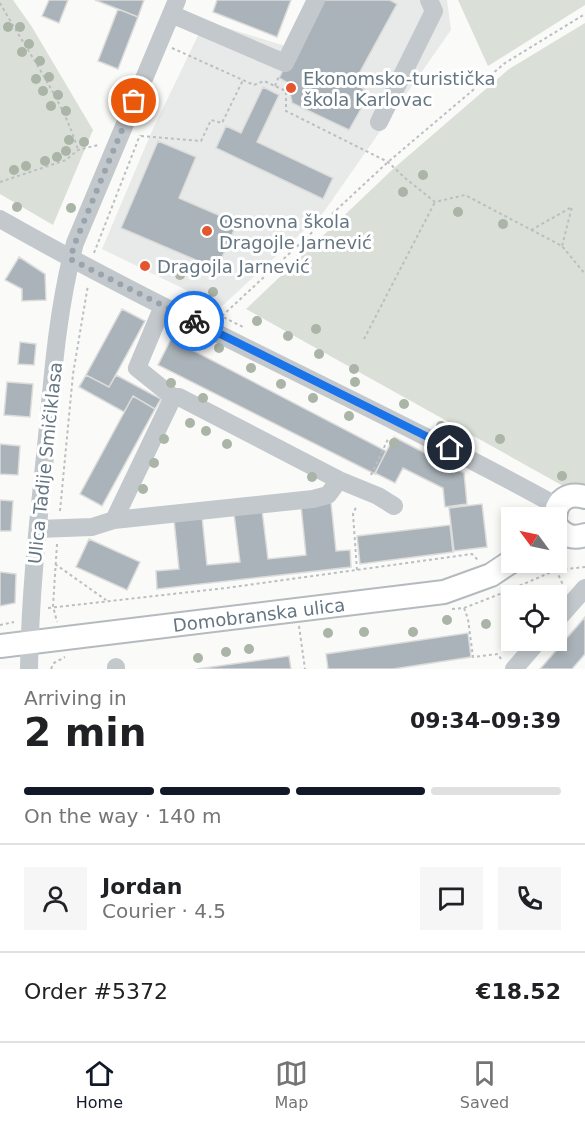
<!DOCTYPE html>
<meta charset="utf-8">
<style>
:root{--surface:#fff;--page:#f6f6f6;--text:#202124;--muted:#757577;--line:#e0e0e0;--accent:#111827}
body{margin:0;font-family:"DejaVu Sans",sans-serif;background:var(--page);color:var(--text);height:100vh;display:flex;flex-direction:column;font-size:22px;white-space:nowrap}
*{box-sizing:border-box;margin:0}
p{font-size:20px;color:var(--muted)}
.icon{flex:none;width:33px;height:33px;fill:none;stroke:currentColor;stroke-width:2;stroke-linecap:round;stroke-linejoin:round}
.map{position:relative;height:669px;overflow:hidden}
.sheet{display:flex;flex-direction:column;background:var(--surface);flex:1}
.sheet>*{flex:none}
.needle{width:39px;rotate:303deg}
.buttons{position:absolute;left:501px;top:507px;display:grid;gap:12px}
.buttons a{display:grid;place-items:center;width:66px;height:66px;border-radius:0px;background:var(--surface);box-shadow:0 3px 9px #0003;font-size:30px}
.pin{position:absolute;display:grid;place-items:center;width:51px;height:51px;color:#fff;margin:-26px;border:3px solid #fff;border-radius:50%;box-shadow:0 2px 6px #0007}
.courier{position:absolute;display:grid;place-items:center;width:60px;height:60px;margin:-30px;border:4px solid #1a73e8;border-radius:50%;background:#fff;color:#222;box-shadow:0 2px 8px #0007}
.headline em{font-style:normal;font-weight:700}
.headline div{display:flex;flex-direction:column-reverse}
.headline{display:flex;align-items:center;justify-content:space-between;height:102px;padding:0 24px}
h1{font-size:39px;font-weight:700;line-height:45px}
.bar{display:grid;grid-template-columns:repeat(4,1fr);gap:9px 6px;align-content:center;height:72px;padding:0 24px}
.bar i{height:8px;border-radius:4px;background:var(--line)}
.bar .current{background:var(--accent)}
.bar p{grid-column:span 4}
.line{display:flex;align-items:center;gap:15px;padding:0 24px;border-top:2px solid var(--line)}
.line div{flex:1}
.round{display:grid;place-items:center;flex:none;width:63px;height:63px;border-radius:0px;background:var(--page)}
.dock{display:flex;justify-content:space-around;align-items:center;height:84px;border-top:2px solid var(--line);background:var(--surface);font-size:16px;color:var(--muted)}
.dock a{display:grid;justify-items:center;gap:3px}
.dock .current{color:var(--accent)}
.map>svg:first-child{display:block}
.built{fill:#e8e9e9}
.green{fill:#dadfd7}
.building{fill:#aab3b9;stroke:#dcdcda;stroke-width:1.5}
.lines{fill:none;stroke-linecap:round;stroke-linejoin:round}
.major-casing{stroke:#b5babe;stroke-width:26}
.path{stroke:#bbbfc2;stroke-width:2;stroke-dasharray:3 3;stroke-linecap:butt}
.minor{stroke:#c3c8cc;stroke-width:18}
.major{stroke:#fff;stroke-width:22}
.tree{fill:#aab4a7}
.done{stroke:#99a4ac;stroke-width:6;stroke-dasharray:0 10.8}
.route{stroke:#1a73e8;stroke-width:8}
.poi-dot{fill:#e4572e;stroke:#fff;stroke-width:2}
.labels{text-anchor:middle;dominant-baseline:central;stroke-width:6;stroke-linejoin:round;paint-order:stroke}
.poi-label{font-size:18px;fill:#657683;stroke:#fff;text-anchor:start}
.street-label{font-size:18px;fill:#657683;stroke:#fff}
</style>
<div class="map">
<svg width="585" height="669" viewBox="0 0 585 669">
<rect width="100%" height="100%" fill="#fafaf8"/>
<path class="built" d="M306 0H447L451 30 323 213 221 307 102 249 152 131 205 21 285 46Z"/>
<path class="green" d="M0 0H13L32 27 93 130 53 225 0 194Z
M458 0H585V5L488 66Z
M585 23V483L579 489 565 487 246 309 393 169 509 69Z"/>
<path class="building" d="M49 0H68L59 23 42 16Z
M95 0H144L138 17Z
M217 0H291L277 37 213 12Z
M318 0H390L397 4 354 83 370 93 349 130 292 103 288 83 279 78Z
M118 9 138 17 118 69 98 61Z
M263 87 279 95 257 142 333 178 323 199 216 148 226 126 241 133Z
M158 141 196 157 179 198 237 223 217 269 121 228Z
M19 257 45 274 46 300 22 301V289L5 280Z
M122 309 145 321 109 387 86 375Z
M171 339 386 451 375 474 158 365Z
M20 342 36 344 34 365 18 364Z
M86 375 109 387 116 375 161 399 155 409 133 396 124 412 79 387Z
M7 382 33 384 30 417 4 415Z
M133 396 155 409 102 506 80 494Z
M394 437 464 473 467 504 445 507 443 488 403 468 395 483 375 473Z
M0 444 20 446 18 475 0 474Z
M0 500 13 501 11 531H0Z
M331 503 336 551 350 550 351 567 157 589 156 571 179 569 174 520 202 517 207 565 240 562 234 514 262 510 268 559 306 555 301 506Z
M482 504 487 547 454 551 449 508Z
M450 525 453 552 360 564 357 536Z
M89 539 140 562 127 590 76 567Z
M0 572 16 574 15 603 0 606Z
M585 617V654L572 669H540Z
M468 633 471 657 393 669H328L326 654Z
M289 656 291 669H197Z"/>
<g class="lines">
<g class="major-casing">
<path id="major" d="M555 518C556 500 568 492 585 497
M556 525C563 536 573 539 585 535
M0 646 444 592 491 575 512 561"/>
</g>
<path class="path" d="M0 3C25 48 64 101 78 150
M172 48 254 85 264 81 286 91V111L388 162 405 178 435 202 465 195 562 246 585 274
M275 86 279 76
M141 136 201 141 211 120 222 123 243 80
M0 182 66 160 78 150 98 145
M531 230 572 207 562 246
M94 253 140 135
M197 304 245 328
M222 316 388 162 505 63 585 14
M364 339 435 202
M371 475 389 437
M60 511 73 374 88 285
M57 544 53 606 57 622
M55 564 106 600
M357 570 353 514 357 505
M556 570 565 589
M48 608 226 588 472 554 478 560
M464 608 468 619 473 657 498 654 501 659
M452 609 464 608 505 592 556 570 585 567
M0 625 14 622
M299 626 305 669
M555 645 563 636
M51 669 54 663 65 657"/>
<path class="minor" d="M171 14 285 63 316 0
M379 122 434 11 429 0
M0 219C181 322 374 405 557 506
M163 306 137 368 173 397H179L339 480 378 496 394 506
M114 520 173 397
M38 529 92 527 114 520 313 499 328 495 339 480
M556 621 585 588
M116 667V669
M29 669C30 591 39 514 47 437 53 372 58 306 75 243L177 0
M514 669 539 640"/>
<use href="#major" class="major"/>
</g>
<g class="tree">
<circle cx="8" cy="27" r="5"/>
<circle cx="20" cy="27" r="5"/>
<circle cx="29" cy="44" r="5"/>
<circle cx="22" cy="52" r="5"/>
<circle cx="40" cy="61" r="5"/>
<circle cx="49" cy="77" r="5"/>
<circle cx="36" cy="79" r="5"/>
<circle cx="43" cy="91" r="5"/>
<circle cx="58" cy="95" r="5"/>
<circle cx="51" cy="106" r="5"/>
<circle cx="66" cy="111" r="5"/>
<circle cx="69" cy="140" r="5"/>
<circle cx="84" cy="142" r="5"/>
<circle cx="66" cy="151" r="5"/>
<circle cx="57" cy="157" r="5"/>
<circle cx="45" cy="161" r="5"/>
<circle cx="26" cy="166" r="5"/>
<circle cx="14" cy="170" r="5"/>
<circle cx="423" cy="175" r="5"/>
<circle cx="403" cy="192" r="5"/>
<circle cx="17" cy="207" r="5"/>
<circle cx="71" cy="208" r="5"/>
<circle cx="458" cy="212" r="5"/>
<circle cx="503" cy="224" r="5"/>
<circle cx="180" cy="275" r="5"/>
<circle cx="213" cy="292" r="5"/>
<circle cx="257" cy="321" r="5"/>
<circle cx="178" cy="329" r="5"/>
<circle cx="316" cy="329" r="5"/>
<circle cx="288" cy="336" r="5"/>
<circle cx="199" cy="340" r="5"/>
<circle cx="219" cy="348" r="5"/>
<circle cx="319" cy="354" r="5"/>
<circle cx="251" cy="368" r="5"/>
<circle cx="354" cy="369" r="5"/>
<circle cx="355" cy="382" r="5"/>
<circle cx="171" cy="383" r="5"/>
<circle cx="281" cy="384" r="5"/>
<circle cx="203" cy="398" r="5"/>
<circle cx="313" cy="398" r="5"/>
<circle cx="404" cy="404" r="5"/>
<circle cx="349" cy="416" r="5"/>
<circle cx="190" cy="423" r="5"/>
<circle cx="441" cy="426" r="5"/>
<circle cx="206" cy="431" r="5"/>
<circle cx="164" cy="439" r="5"/>
<circle cx="500" cy="439" r="5"/>
<circle cx="394" cy="443" r="5"/>
<circle cx="227" cy="444" r="5"/>
<circle cx="154" cy="463" r="5"/>
<circle cx="562" cy="476" r="5"/>
<circle cx="312" cy="477" r="5"/>
<circle cx="143" cy="489" r="5"/>
<circle cx="447" cy="620" r="5"/>
<circle cx="486" cy="624" r="5"/>
<circle cx="364" cy="632" r="5"/>
<circle cx="413" cy="632" r="5"/>
<circle cx="328" cy="633" r="5"/>
<circle cx="249" cy="649" r="5"/>
<circle cx="226" cy="652" r="5"/>
<circle cx="198" cy="658" r="5"/>
</g>
<g class="lines">
<path class="done" d="M134 101 75 243 70 259 194 321"/>
<path class="route" d="M194 321 450 448"/>
</g>
<g class="poi-dot">
<circle cx="291" cy="88" r="6"/>
<circle cx="207" cy="231" r="6"/>
<circle cx="145" cy="266" r="6"/>
</g>
<g class="labels">
<g class="poi-label">
<text x="303" y="78">Ekonomsko-turistička<tspan x="303" dy="21">škola Karlovac</tspan></text>
<text x="219" y="221">Osnovna škola<tspan x="219" dy="21">Dragojle Jarnević</tspan></text>
<text x="157" y="266">Dragojla Jarnević</text>
</g>
<g class="street-label">
<text transform="translate(45 463) rotate(-84)">Ulica Tadije Smičiklasa</text>
<text transform="translate(259 615) rotate(-7)">Domobranska ulica</text>
</g>
</g>
</svg>
<div class="buttons">
<a><svg class="needle" viewBox="-14 -14 28 28"><path d="M0-13l5 13h-10z" fill="#e53935"/><path d="M0 13l5-13h-10z" fill="#757577"/></svg></a>
<a><svg class="icon" aria-label="locate" viewBox="0 0 24 24"><circle cx="12" cy="12" r="6"/><path d="M12 2v4M12 18v4M2 12h4M18 12h4"/></svg></a>
</div>
<div class="pin" style="left:134px;top:101px;background:#ea580c"><svg class="icon" aria-label="bag" viewBox="0 0 24 24"><path d="M5 8h14l-1 12H6zM9 8a3 3 0 0 1 6 0"/></svg></div>
<div class="pin" style="left:450px;top:448px;background:#1f2937"><svg class="icon" aria-label="home" viewBox="0 0 24 24"><path d="M3 11l9-7 9 7M6 9v11h12V9"/></svg></div>
<div class="courier" style="left:194px;top:321px"><svg class="icon" aria-label="bike" viewBox="0 0 24 24"><circle cx="6" cy="16" r="4"/><circle cx="18" cy="16" r="4"/><path d="M6 16l4-8h5l3 8M10 8l3 8H6M13 5h3"/></svg></div>
</div>
<section class="sheet">
<div class="headline"><div><h1>2 min</h1><p>Arriving in</p></div><em>09:34–09:39</em></div>
<div class="bar"><i class="current"></i><i class="current"></i><i class="current"></i><i></i><p>On the way · 140 m</p></div>
<div class="line" style="height:108px"><a class="round"><svg class="icon" aria-label="person" viewBox="0 0 24 24"><circle cx="12" cy="8" r="4"/><path d="M4 21q1-7 8-7t8 7"/></svg></a><div><b>Jordan</b><p>Courier · 4.5</p></div><a class="round"><svg class="icon" aria-label="chat" viewBox="0 0 24 24"><path d="M4 5h16v11H9l-5 4z"/></svg></a><a class="round"><svg class="icon" aria-label="phone" viewBox="0 0 24 24"><path d="M5 4h4l2 5-3 2q2 4 5 5l2-3 5 2v4C11 20 4 13 5 4z"/></svg></a></div>
<div class="line" style="height:78px"><div>Order #5372</div><b>€18.52</b></div>
</section>
<nav class="dock">
<a class="current"><svg class="icon" aria-label="home" viewBox="0 0 24 24"><path d="M3 11l9-7 9 7M6 9v11h12V9"/></svg>Home</a>
<a><svg class="icon" aria-label="map" viewBox="0 0 24 24"><path d="M3 6l6-2 6 2 6-2v14l-6 2-6-2-6 2zM9 4v14M15 6v14"/></svg>Map</a>
<a><svg class="icon" aria-label="saved" viewBox="0 0 24 24"><path d="M7 4h10v16l-5-4-5 4z"/></svg>Saved</a>
</nav>
